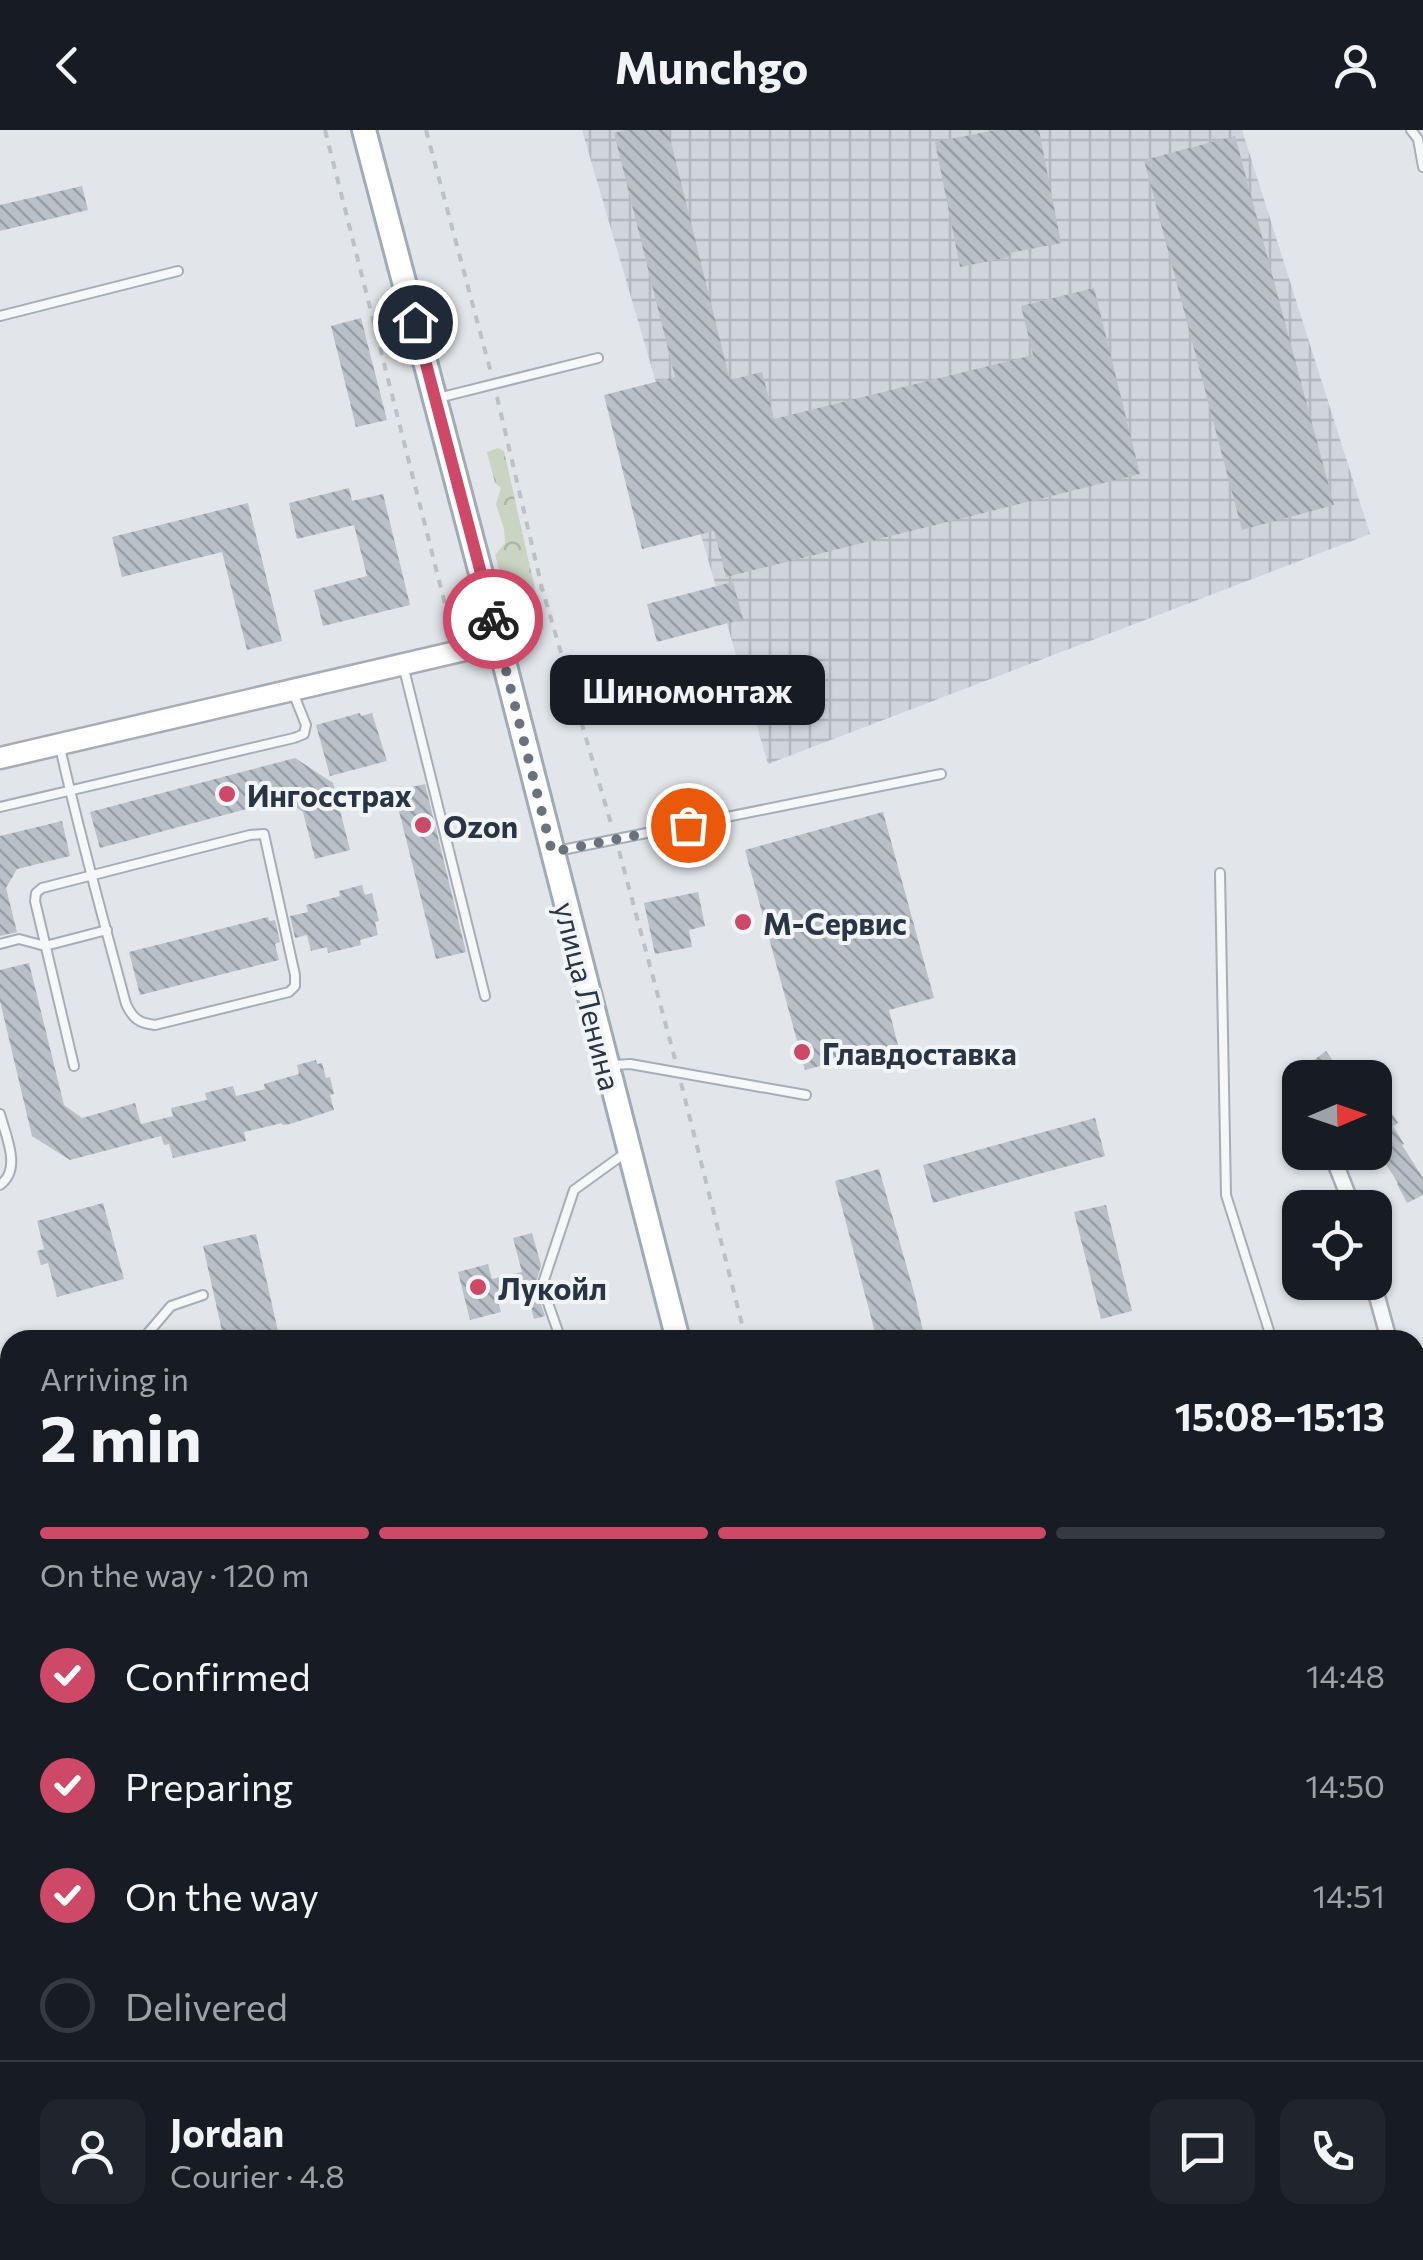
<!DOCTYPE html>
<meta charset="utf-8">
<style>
:root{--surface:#171b24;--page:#20242c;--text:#f1f3f6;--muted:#9ea1a6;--line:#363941;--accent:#ce4868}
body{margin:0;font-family:Commissioner,sans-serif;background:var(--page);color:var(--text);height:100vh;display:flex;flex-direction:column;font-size:38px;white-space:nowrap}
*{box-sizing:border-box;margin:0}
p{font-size:32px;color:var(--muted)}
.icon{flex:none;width:55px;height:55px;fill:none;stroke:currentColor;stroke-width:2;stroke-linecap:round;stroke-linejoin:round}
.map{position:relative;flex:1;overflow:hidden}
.sheet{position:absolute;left:0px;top:1200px;width:1425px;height:930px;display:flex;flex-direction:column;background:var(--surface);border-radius:30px 30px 0 0;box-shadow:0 2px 8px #0004}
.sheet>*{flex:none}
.needle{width:65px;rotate:88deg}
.fabs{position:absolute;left:1282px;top:930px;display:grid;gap:20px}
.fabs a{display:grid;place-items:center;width:110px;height:110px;border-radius:20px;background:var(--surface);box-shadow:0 2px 8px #0004;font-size:50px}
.pin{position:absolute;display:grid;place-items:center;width:85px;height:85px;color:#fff;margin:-42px;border:5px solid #fff;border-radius:50%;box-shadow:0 2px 10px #0007}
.courier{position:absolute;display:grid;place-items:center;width:100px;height:100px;margin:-50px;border:8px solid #ce4868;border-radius:50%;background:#fff;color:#222;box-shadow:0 2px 12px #0007}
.bubble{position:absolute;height:70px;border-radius:20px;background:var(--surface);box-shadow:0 2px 8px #0004;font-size:32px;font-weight:700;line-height:70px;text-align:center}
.head em{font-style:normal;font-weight:700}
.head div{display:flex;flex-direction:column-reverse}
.head{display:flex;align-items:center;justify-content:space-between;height:170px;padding:0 40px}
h1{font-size:65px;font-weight:700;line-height:75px}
.bar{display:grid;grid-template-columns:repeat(4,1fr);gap:15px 10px;align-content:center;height:120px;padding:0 40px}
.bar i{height:12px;border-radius:8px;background:var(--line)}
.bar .active{background:var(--accent)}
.bar p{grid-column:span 4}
.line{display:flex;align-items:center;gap:25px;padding:0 40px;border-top:2px solid var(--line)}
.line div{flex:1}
.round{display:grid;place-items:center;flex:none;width:105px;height:105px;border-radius:20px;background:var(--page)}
ol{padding:0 40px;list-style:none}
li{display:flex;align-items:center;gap:30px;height:110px}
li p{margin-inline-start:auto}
li .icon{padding:10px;border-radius:50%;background:var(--accent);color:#fff;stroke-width:4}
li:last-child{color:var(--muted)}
li i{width:55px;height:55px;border:5px solid var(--line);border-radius:50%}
header{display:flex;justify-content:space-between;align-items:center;height:130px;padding:0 40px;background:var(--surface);font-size:45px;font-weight:700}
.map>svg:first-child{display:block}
.industrial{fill:url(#industrial-grid)}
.forest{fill:url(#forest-crowns)}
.park{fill:url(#park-tufts)}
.building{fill:url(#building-back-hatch)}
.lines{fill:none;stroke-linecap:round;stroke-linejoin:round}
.service-casing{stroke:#a7adb5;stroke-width:12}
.minor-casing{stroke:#a7adb5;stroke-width:19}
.secondary-casing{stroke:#a7adb5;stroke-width:25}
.primary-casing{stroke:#a1abb6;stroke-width:28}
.path{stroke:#bcc1c6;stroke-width:4;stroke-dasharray:8 8;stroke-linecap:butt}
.service{stroke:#f5f7f9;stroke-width:8}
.minor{stroke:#f5f7f9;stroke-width:14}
.secondary{stroke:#fff;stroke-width:20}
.primary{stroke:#fff;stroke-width:22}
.done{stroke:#6a737d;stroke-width:10;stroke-dasharray:0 18}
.route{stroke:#ce4868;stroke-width:12}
.poi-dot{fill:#ce4868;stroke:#f2f5f8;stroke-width:4}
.labels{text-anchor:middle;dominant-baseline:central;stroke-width:8;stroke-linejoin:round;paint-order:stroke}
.poi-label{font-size:30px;font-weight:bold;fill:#2a3543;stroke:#f2f5f8;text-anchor:start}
.street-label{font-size:30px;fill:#2a3543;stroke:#f2f5f8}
</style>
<header><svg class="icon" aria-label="back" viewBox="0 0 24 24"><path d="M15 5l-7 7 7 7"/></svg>Munchgo<svg class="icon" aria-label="person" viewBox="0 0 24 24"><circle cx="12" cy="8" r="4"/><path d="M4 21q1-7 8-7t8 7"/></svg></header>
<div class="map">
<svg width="1423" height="2130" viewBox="0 0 1423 2130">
<defs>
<pattern id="industrial-grid" width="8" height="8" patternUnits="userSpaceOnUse" patternTransform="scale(2.5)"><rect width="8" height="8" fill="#d0d5dc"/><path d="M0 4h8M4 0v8" fill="none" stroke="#b3b7be"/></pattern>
<pattern id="forest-crowns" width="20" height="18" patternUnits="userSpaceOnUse" patternTransform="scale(2.5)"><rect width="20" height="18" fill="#c9d4c3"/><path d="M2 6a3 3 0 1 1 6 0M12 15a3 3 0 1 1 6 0" fill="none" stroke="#adb7a9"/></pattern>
<pattern id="park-tufts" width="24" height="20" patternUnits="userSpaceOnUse" patternTransform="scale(2.5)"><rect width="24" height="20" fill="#c9d4c3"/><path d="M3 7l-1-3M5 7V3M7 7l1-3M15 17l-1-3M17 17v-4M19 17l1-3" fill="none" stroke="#adb7a9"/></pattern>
<pattern id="building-back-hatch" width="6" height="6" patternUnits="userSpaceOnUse" patternTransform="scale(2.5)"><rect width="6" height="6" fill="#b9c0c8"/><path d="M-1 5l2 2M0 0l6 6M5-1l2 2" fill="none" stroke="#979da4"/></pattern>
</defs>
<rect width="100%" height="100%" fill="#e2e6ea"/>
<path class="industrial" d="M582 0H1242L1370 404 768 634Z"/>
<path class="forest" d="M498 318 504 321 544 499 517 506 495 425 505 413 504 399 496 374 501 358 495 353 487 322Z"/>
<path class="park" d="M1066 2120H1195L1201 2130H1037Z"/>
<path class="building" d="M625 0H668L730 250 762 242 774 289 1033 225 1021 176 1094 158 1140 344 726 447 714 401 642 419 604 265 675 247 614 3Z
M996 0H1039L1061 113 1009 123 1010 127 960 137 935 12Z
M1235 6 1334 375 1242 400 1144 30Z
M82 56 88 80 0 101V75Z
M361 188 387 290 356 297 331 196Z
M349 358 352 371 383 364 410 475 323 496 314 460 367 446 354 395 297 409 289 373Z
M248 373 282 511 247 520 222 422 122 447 112 407Z
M733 452 743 489 657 512 647 474Z
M360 583 361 586 372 583 387 631 330 646 316 595Z
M295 628 333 653 350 720 315 729 303 682 284 669 100 718 90 682Z
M425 654 466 822 436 829 394 661Z
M883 682 934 868 889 880 898 915 805 940 745 720Z
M62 691 70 726 17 739 6 758 17 802 0 806V706Z
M362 755 365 765 372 763 379 791 375 792 378 805 360 810 361 815 328 823 327 817 311 821 307 805 295 808 290 786 308 782 306 775 340 766 339 761Z
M698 762 705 796 689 800 692 817 655 824 644 773Z
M268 787 269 791 275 790 280 812 275 814 279 830 140 865 129 822Z
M29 833 64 975 82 988 135 973 141 994 173 986 171 978 207 970 205 963 233 956 236 966 265 959 264 954 299 944 297 935 316 930 317 934 322 933 326 948 330 947 334 964 330 965 334 980 290 994 282 995V993L244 1002 246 1011 173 1028 169 1014 164 1015 161 1006 70 1030 32 1006 0 871V840Z
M1326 921 1345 948H1309L1302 939Z
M1375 957 1398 993 1393 996 1404 1014 1402 1015 1423 1048V1065L1407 1073 1397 1054 1398 1053 1375 1017Z
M1095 988 1105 1026 933 1073 923 1035Z
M879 1039 915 1166 925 1210H877L835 1051Z
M103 1073 124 1149 57 1167 48 1133 41 1135 37 1121 44 1119 37 1091Z
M1106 1075 1132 1181 1101 1189 1074 1082Z
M532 1103 541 1135 535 1157 545 1186 534 1189 526 1157 496 1165 501 1182 470 1190 458 1142 488 1134 492 1149 522 1142 513 1108Z
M256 1104 280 1210H224L203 1116Z"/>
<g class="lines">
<g class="service-casing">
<path id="service" d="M1411 0 1418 9 1423 37
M0 186 178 141
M438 268 598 228
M403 535 485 866
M60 617C79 703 103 788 126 874 133 889 139 893 155 895L289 862 295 856V845L264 704 250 705 42 758 36 763 35 771 74 936
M0 677 294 608 304 604 306 595 292 560
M557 721 941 644
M1220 743 1226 1065 1272 1210
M0 814 19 809 45 816 107 800
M613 935 630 934 806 965
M0 984C6 1007 22 1039 0 1055
M1021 1209 1022 1210
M142 1210 171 1176 203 1165
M561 1210 542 1156 574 1060 628 1021
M0 1238 10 1235
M1415 1325 1423 1326
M5 1559 10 1587
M0 1776 10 1819
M0 1853 10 1848
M58 2120 59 2127
M1213 2120 1221 2130"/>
</g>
<g class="minor-casing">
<path id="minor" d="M1331 1022 1353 1078
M1373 1152 1389 1210
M1415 1275 1423 1293
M1415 1707 1423 1692
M0 1925 10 1922
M1415 2089 1423 2092
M993 2130 1026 2120"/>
</g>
<g class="secondary-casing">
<path id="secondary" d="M0 628 499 512
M0 1248 10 1287
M222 2120 225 2130"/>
</g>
<g class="primary-casing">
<path id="primary" d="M364 0 499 512 678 1210
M911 2120 914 2130"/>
</g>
<path class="path" d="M325 0 447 482 471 475
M426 0 491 243
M497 267 542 458 612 697
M508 465 542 458
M619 721 675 929
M681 953 746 1210
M0 1394 10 1434
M180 2120 183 2130
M873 2120H874"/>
<use href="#service" class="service"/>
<use href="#minor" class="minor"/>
<use href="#secondary" class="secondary"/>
<use href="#primary" class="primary"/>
</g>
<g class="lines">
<path class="done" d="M493 489 552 722 688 695"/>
<path class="route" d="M415 192 493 489"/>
</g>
<g class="poi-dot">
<circle cx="227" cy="664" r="10"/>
<circle cx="423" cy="695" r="10"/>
<circle cx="743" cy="792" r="10"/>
<circle cx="802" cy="922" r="10"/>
<circle cx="478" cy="1157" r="10"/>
</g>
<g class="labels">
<g class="poi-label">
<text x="247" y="664">Ингосстрах</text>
<text x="443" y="695">Ozon</text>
<text x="763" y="792">М-Сервис</text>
<text x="822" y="922">Главдоставка</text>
<text x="498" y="1157">Лукойл</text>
</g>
<g class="street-label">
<text transform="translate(589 866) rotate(76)">улица Ленина</text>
</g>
</g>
</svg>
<div class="fabs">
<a><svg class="needle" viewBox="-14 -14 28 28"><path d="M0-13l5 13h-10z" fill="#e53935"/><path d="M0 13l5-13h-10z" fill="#9ea1a6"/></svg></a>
<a><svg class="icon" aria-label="locate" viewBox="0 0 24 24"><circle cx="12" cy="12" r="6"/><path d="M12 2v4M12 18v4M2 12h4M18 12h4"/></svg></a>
</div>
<div class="pin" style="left:688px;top:695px;background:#ea580c"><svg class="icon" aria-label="bag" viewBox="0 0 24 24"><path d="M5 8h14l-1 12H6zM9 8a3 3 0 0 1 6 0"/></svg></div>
<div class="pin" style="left:415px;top:192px;background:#1f2937"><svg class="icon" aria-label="home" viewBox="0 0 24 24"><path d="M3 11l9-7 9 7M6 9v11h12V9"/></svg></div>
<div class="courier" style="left:493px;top:489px"><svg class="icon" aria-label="bike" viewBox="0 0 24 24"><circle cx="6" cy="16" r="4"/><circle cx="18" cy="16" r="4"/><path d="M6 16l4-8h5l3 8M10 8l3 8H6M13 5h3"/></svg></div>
<div class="bubble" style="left:550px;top:525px;width:275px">Шиномонтаж</div>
<section class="sheet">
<div class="head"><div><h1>2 min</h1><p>Arriving in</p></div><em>15:08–15:13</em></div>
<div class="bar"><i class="active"></i><i class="active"></i><i class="active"></i><i></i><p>On the way · 120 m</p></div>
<ol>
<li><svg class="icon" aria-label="check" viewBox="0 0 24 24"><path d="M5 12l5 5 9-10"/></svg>Confirmed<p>14:48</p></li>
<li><svg class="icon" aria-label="check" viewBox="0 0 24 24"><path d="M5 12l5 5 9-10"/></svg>Preparing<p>14:50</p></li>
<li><svg class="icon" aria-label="check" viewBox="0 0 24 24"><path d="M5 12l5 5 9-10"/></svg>On the way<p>14:51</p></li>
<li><i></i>Delivered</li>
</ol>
<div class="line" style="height:180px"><a class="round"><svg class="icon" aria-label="person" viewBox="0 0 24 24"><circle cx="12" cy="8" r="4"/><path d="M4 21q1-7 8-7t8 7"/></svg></a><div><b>Jordan</b><p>Courier · 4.8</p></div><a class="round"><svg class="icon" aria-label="chat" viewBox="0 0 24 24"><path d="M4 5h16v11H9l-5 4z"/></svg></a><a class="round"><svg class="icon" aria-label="phone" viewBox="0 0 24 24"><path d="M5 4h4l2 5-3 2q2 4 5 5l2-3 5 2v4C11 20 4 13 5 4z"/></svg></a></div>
</section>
</div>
